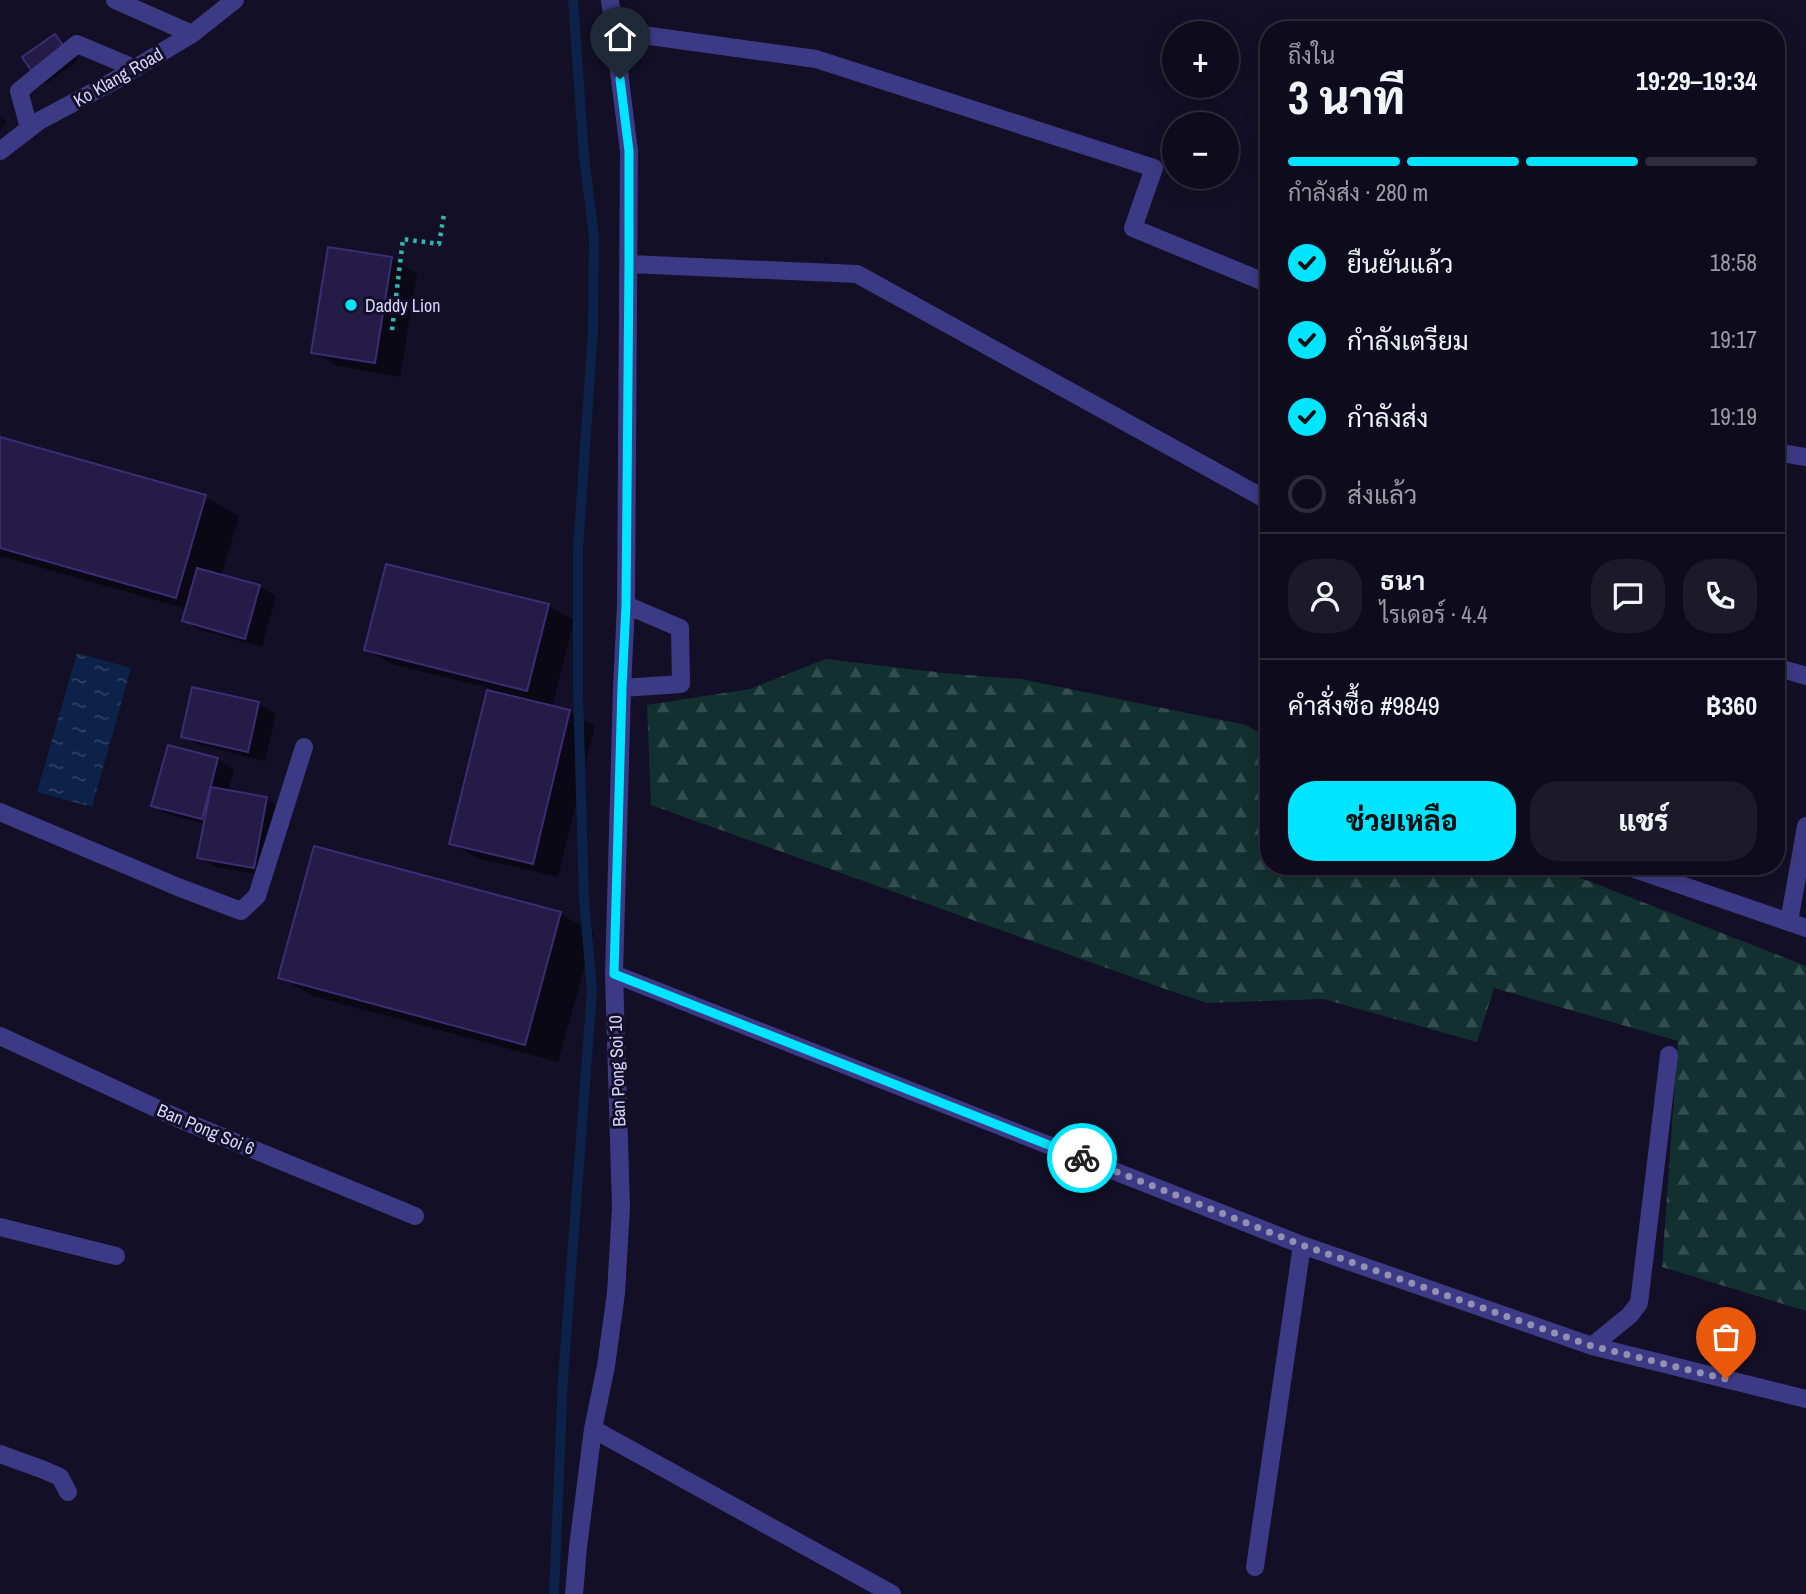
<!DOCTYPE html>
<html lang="th">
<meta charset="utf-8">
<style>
:root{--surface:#0e0b1c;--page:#1c1929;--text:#f1f3f6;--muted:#9b9ba3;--line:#2e2b3b;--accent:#00e5ff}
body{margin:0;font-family:"Archivo Narrow",Sarabun,sans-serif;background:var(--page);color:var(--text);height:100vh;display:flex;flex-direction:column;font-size:26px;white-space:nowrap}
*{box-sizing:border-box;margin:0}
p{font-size:23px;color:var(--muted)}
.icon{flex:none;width:38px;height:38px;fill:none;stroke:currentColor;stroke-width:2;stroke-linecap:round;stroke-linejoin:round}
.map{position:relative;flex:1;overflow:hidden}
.drawer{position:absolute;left:1260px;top:21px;width:525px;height:854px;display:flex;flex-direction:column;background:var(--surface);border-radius:28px;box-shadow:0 4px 18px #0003,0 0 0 2px var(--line)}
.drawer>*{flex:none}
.fabs{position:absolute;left:1162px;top:21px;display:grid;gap:14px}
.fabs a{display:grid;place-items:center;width:77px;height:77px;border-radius:50%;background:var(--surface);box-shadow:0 4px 18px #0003,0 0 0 2px var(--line);font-size:35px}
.pin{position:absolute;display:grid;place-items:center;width:60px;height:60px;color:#fff;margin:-72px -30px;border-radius:50% 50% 50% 0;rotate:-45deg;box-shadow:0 0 7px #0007}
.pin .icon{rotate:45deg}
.courier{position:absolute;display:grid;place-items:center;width:70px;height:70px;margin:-35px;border:5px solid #00e5ff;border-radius:50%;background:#fff;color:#222;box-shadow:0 2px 9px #0007}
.head em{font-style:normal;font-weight:800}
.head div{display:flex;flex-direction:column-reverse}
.head{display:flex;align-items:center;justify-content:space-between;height:119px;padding:0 28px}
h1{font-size:46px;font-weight:800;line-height:52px}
.bar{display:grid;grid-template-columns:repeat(4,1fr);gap:10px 7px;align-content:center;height:84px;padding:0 28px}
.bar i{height:9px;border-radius:5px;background:var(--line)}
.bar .selected{background:var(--accent)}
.bar p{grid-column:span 4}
.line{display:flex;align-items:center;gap:18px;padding:0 28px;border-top:2px solid var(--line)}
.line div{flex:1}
.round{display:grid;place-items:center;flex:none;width:74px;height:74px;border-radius:28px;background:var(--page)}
ol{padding:0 28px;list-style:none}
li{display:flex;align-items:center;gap:21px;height:77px}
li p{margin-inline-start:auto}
li .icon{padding:7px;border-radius:50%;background:var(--accent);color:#111;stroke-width:4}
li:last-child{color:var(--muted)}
li i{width:38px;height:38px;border:4px solid var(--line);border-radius:50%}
.action{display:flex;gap:14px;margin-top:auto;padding:14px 28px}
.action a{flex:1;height:80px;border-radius:28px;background:var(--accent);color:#111;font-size:28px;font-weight:800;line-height:80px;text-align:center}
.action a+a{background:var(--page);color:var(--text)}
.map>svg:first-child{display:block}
.forest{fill:url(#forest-firs)}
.water{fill:url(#water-ripples)}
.shadow{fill:#0007}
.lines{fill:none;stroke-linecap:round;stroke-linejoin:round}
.stream{stroke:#0c2248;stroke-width:10}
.building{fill:#241b47;stroke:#3b2d73;stroke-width:2}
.path{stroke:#2fb8b0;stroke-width:4.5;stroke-dasharray:3.5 5;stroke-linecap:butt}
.minor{stroke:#3d3a85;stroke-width:18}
.done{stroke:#948fb3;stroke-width:7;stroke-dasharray:0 12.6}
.route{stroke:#00e5ff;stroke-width:9}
.poi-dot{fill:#00e5ff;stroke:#130f26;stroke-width:2.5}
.labels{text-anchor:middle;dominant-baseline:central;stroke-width:6;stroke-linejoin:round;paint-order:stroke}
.street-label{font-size:18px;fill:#d9d4ff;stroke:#130f26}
.poi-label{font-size:18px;fill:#d9d4ff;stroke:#130f26;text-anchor:start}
</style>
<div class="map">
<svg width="1806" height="1594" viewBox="0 0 1806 1594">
<defs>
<pattern id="forest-firs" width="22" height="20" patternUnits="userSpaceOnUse" patternTransform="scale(1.75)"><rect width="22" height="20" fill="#12302f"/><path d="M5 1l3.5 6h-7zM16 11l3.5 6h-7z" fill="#344d4e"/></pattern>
<pattern id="water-ripples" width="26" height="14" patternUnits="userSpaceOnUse" patternTransform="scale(1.75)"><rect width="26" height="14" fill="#0c2248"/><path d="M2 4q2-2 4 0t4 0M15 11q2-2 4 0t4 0" fill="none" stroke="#2f4163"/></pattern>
</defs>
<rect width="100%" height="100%" fill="#130f26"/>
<path class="forest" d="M825 659 953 674 1021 679 1246 725 1269 738V866H1550L1806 966V1311L1662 1267 1678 1041 1494 988 1477 1042 1323 999 1207 1003 1168 990 651 805 647 705 750 689Z"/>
<path class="water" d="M77 653 131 668 92 807 37 792Z"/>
<path class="shadow" d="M55 36 63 41 78 61 47 83 39 78Z
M0 116 7 122 0 131Z
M392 259 417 274 400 377 338 366 313 352Z
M0 439 205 497 239 516 221 576 259 587 276 596 262 647 200 630 184 621 187 609 0 556Z
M548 606 574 620 552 707 570 712 595 726 558 877 477 858 451 843 489 688 391 664 366 649Z
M193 689 259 704 276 714 265 761 199 745 183 736Z
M217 759 234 769 228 792 266 799 283 808 271 877 216 867 199 857 205 824 170 815 153 806Z
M560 914 594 933 558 1062 313 996 280 977Z"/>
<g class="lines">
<path class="stream" d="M554 1594 563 1378 592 990 584 899 578 691V549L593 330 594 237 584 157 573 0"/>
</g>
<path class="building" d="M55 34 71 56 38 80 22 57Z
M328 247 392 257 375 363 311 353Z
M0 437 206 495 176 598 0 548Z
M386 564 549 604 527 691 364 650Z
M197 568 260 585 245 639 182 621Z
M192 687 259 702 248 752 181 737Z
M487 690 570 710 533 864 449 844Z
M168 745 218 758 202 819 151 806Z
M211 787 267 797 254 868 197 858Z
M314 846 561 912 525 1045 278 978Z"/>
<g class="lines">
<path class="path" d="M392 330 403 239 439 244 444 214"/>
<path class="minor" d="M115 0 192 34
M614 31 816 59 1154 168 1133 228 1269 284
M29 128 19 91 77 44 134 68
M0 151 39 121 112 82 192 34 235 0
M629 264 857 274 1269 501
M1776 452 1806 457
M1776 667 1806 676
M622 688 681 684 680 628 626 605
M0 812 178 887 241 911 257 896 304 747
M1626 866 1806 928
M1789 922 1806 826
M614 974 1302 1245 1592 1346 1806 1399
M0 1036 184 1121 415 1216
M0 1227 116 1256
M1592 1346 1630 1315 1639 1303 1669 1055
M593 1429 892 1594
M0 1454 44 1470 60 1477 68 1492
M1255 1567 1302 1245
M574 1594 578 1547 593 1429 606 1366 616 1293 621 1207 614 974 622 688 626 605 629 151 610 0"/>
</g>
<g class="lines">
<path class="done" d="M1082 1158 1302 1245 1592 1346 1726 1379"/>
<path class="route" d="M620 79 629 151V264L626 605 622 688 614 974 1082 1158"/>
</g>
<circle class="poi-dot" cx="351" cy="305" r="7"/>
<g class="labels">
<g class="street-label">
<text transform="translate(118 77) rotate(-30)">Ko Klang Road</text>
<text transform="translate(617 1071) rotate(-92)">Ban Pong Soi 10</text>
<text transform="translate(206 1129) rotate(23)">Ban Pong Soi 6</text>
</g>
<g class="poi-label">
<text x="365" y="305">Daddy Lion</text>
</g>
</g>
</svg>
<div class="fabs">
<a>+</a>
<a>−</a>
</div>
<div class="pin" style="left:1726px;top:1379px;background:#ea580c"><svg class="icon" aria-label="bag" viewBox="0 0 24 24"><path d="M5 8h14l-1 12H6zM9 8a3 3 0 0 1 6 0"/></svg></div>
<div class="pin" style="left:620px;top:79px;background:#1f2937"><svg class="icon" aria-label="home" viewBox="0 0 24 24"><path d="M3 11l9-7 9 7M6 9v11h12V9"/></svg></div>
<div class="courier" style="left:1082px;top:1158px"><svg class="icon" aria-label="bike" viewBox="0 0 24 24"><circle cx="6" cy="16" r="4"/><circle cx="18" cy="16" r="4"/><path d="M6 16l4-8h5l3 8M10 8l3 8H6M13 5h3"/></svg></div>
<section class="drawer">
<div class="head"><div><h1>3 นาที</h1><p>ถึงใน</p></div><em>19:29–19:34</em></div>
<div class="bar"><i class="selected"></i><i class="selected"></i><i class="selected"></i><i></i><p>กำลังส่ง · 280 m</p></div>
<ol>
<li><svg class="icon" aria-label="check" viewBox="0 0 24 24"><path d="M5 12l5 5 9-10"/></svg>ยืนยันแล้ว<p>18:58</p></li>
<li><svg class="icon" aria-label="check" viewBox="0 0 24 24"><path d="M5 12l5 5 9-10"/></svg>กำลังเตรียม<p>19:17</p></li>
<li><svg class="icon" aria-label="check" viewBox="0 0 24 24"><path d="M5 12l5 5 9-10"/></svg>กำลังส่ง<p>19:19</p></li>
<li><i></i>ส่งแล้ว</li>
</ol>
<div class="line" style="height:126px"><a class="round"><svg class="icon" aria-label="person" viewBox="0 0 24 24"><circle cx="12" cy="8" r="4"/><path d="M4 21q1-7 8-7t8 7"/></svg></a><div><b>ธนา</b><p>ไรเดอร์ · 4.4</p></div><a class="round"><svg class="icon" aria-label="chat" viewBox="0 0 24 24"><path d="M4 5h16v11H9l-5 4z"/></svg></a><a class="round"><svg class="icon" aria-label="phone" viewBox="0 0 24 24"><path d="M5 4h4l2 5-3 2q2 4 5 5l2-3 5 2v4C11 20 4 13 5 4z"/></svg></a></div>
<div class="line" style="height:91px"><div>คำสั่งซื้อ #9849</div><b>฿360</b></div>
<div class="action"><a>ช่วยเหลือ</a><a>แชร์</a></div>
</section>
</div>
